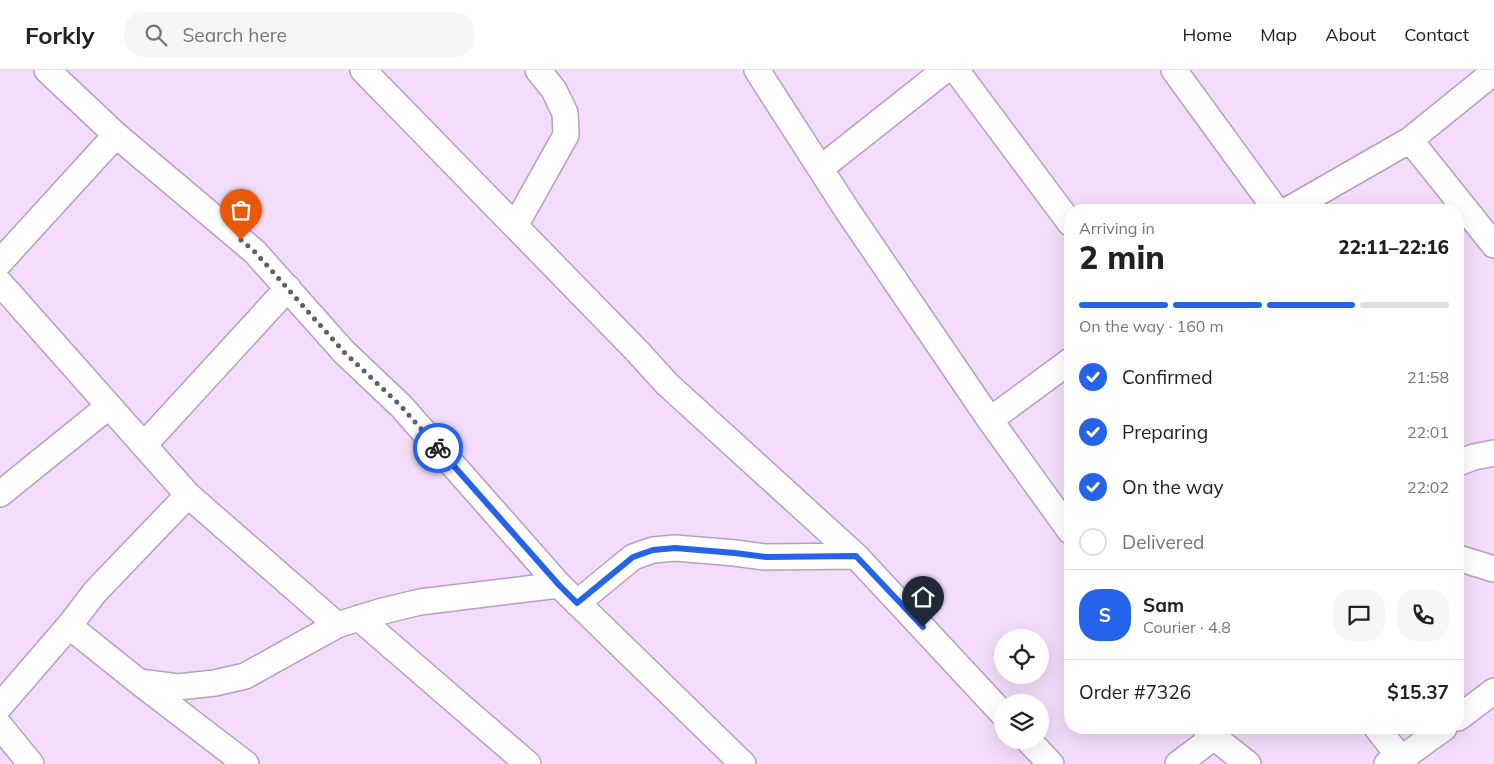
<!DOCTYPE html>
<meta charset="utf-8">
<style>
:root{--surface:#fff;--page:#f6f6f6;--text:#202124;--muted:#757577;--line:#e0e0e0;--accent:#2563eb}
body{margin:0;font-family:Mulish,sans-serif;background:var(--page);color:var(--text);height:100vh;display:flex;flex-direction:column;font-size:19px;white-space:nowrap}
*{box-sizing:border-box;margin:0}
p{font-size:16px;color:var(--muted)}
.icon{flex:none;width:28px;height:28px;fill:none;stroke:currentColor;stroke-width:2;stroke-linecap:round;stroke-linejoin:round}
.map{position:relative;flex:1;overflow:hidden}
.drawer{position:absolute;left:1064px;top:134px;width:400px;height:530px;display:flex;flex-direction:column;background:var(--surface);border-radius:20px;box-shadow:0 5px 20px #0002}
.drawer>*{flex:none}
.tools{position:absolute;left:994px;top:559px;display:grid;gap:10px}
.tools a{display:grid;place-items:center;width:55px;height:55px;border-radius:50%;background:var(--surface);box-shadow:0 5px 20px #0002;font-size:25px}
.pin{position:absolute;display:grid;place-items:center;width:42px;height:42px;color:#fff;margin:-51px -21px;border-radius:50% 50% 50% 0;rotate:-45deg;box-shadow:0 0 5px #0007}
.pin .icon{rotate:45deg}
.courier{position:absolute;display:grid;place-items:center;width:50px;height:50px;margin:-25px;border:4px solid #2563eb;border-radius:50%;background:#fff;color:#222;box-shadow:0 1px 6px #0007}
.overview em{font-style:normal;font-weight:800}
.overview div{display:flex;flex-direction:column-reverse}
.overview{display:flex;align-items:center;justify-content:space-between;height:85px;padding:0 15px}
h1{font-size:32px;font-weight:800;line-height:38px}
.bar{display:grid;grid-template-columns:repeat(4,1fr);gap:8px 5px;align-content:center;height:60px;padding:0 15px}
.bar i{height:6px;border-radius:4px;background:var(--line)}
.bar .active{background:var(--accent)}
.bar p{grid-column:span 4}
.line{display:flex;align-items:center;gap:12px;padding:0 15px;border-top:1px solid var(--line)}
.line div{flex:1}
.round{display:grid;place-items:center;flex:none;width:52px;height:52px;border-radius:20px;background:var(--page)}
ol{padding:0 15px;list-style:none}
li{display:flex;align-items:center;gap:15px;height:55px}
li p{margin-inline-start:auto}
li .icon{padding:5px;border-radius:50%;background:var(--accent);color:#fff;stroke-width:4}
li:last-child{color:var(--muted)}
li i{width:28px;height:28px;border:2px solid var(--line);border-radius:50%}
header{display:flex;align-items:center;gap:30px;box-sizing:border-box;height:70px;padding:0 25px;background:var(--surface);border-bottom:1px solid var(--line)}
header strong{font-size:24px}
nav{display:flex;gap:28px;margin-inline-start:auto;font-size:18px}
.search{width:350px;height:45px;background:var(--page);display:flex;align-items:center;gap:12px;box-sizing:border-box;padding:0 18px;border-radius:20px;color:var(--muted);font-size:19px}
.map>svg:first-child{display:block}
.lines{fill:none;stroke-linecap:round;stroke-linejoin:round}
.street-casing{stroke:#b89ec0;stroke-width:28}
.street{stroke:#fff;stroke-width:25}
.done{stroke:#685a6c;stroke-width:5;stroke-dasharray:0 9}
.route{stroke:#2563eb;stroke-width:6}
</style>
<header>
<strong>Forkly</strong>
<div class="search"><svg class="icon" aria-label="search" viewBox="0 0 24 24"><circle cx="10" cy="10" r="6"/><path d="M15 15l6 6"/></svg>Search here</div>
<nav><a>Home</a><a>Map</a><a>About</a><a>Contact</a></nav>
</header>
<div class="map">
<svg width="1494" height="694" viewBox="0 0 1494 694">
<rect width="100%" height="100%" fill="#f3ddfa"/>
<g class="lines">
<g class="street-casing">
<path id="street" d="M47 0 116 65 255 182 344 282 401 336 559 515 743 694
M363 0 638 282 667 314 856 486 1002 643
M757 0 847 140 990 350 1070 461
M956 0 1070 153
M1174 0 1276 140
M1410 70 1494 175
M821 98 945 0
M1288 140 1410 70 1494 2
M515 156 566 65 565 43 554 20 538 0
M0 192 116 65
M0 213 188 425 337 555
M990 350 1070 291
M144 375 288 218
M1458 393 1474 387 1494 383
M0 424 109 336
M1458 488 1494 499
M577 533 633 487 653 480 675 478 735 483 765 487 856 486
M359 548 528 694
M69 556 139 612 246 694
M139 612 178 617 215 613 245 606 337 555 379 542 420 532 559 515
M0 636 69 556 95 522 188 425
M1458 648 1494 621
M0 656 31 694
M1205 658 1214 667 1248 694
M1377 658 1405 694
M1028 670 1051 694
M1178 694 1214 667
M1387 694 1401 689 1444 658"/>
</g>
<use href="#street" class="street"/>
</g>
<g class="lines">
<path class="done" d="M241 170 255 182 344 282 401 336 438 378"/>
<path class="route" d="M438 378 559 515 577 533 633 487 653 480 675 478 735 483 766 487 856 486 923 557"/>
</g>
</svg>
<div class="tools">
<a><svg class="icon" aria-label="locate" viewBox="0 0 24 24"><circle cx="12" cy="12" r="6"/><path d="M12 2v4M12 18v4M2 12h4M18 12h4"/></svg></a>
<a><svg class="icon" aria-label="layers" viewBox="0 0 24 24"><path d="M12 4l9 5-9 5-9-5zM3 14l9 5 9-5"/></svg></a>
</div>
<div class="pin" style="left:241px;top:170px;background:#ea580c"><svg class="icon" aria-label="bag" viewBox="0 0 24 24"><path d="M5 8h14l-1 12H6zM9 8a3 3 0 0 1 6 0"/></svg></div>
<div class="pin" style="left:923px;top:557px;background:#1f2937"><svg class="icon" aria-label="home" viewBox="0 0 24 24"><path d="M3 11l9-7 9 7M6 9v11h12V9"/></svg></div>
<div class="courier" style="left:438px;top:378px"><svg class="icon" aria-label="bike" viewBox="0 0 24 24"><circle cx="6" cy="16" r="4"/><circle cx="18" cy="16" r="4"/><path d="M6 16l4-8h5l3 8M10 8l3 8H6M13 5h3"/></svg></div>
<section class="drawer">
<div class="overview"><div><h1>2 min</h1><p>Arriving in</p></div><em>22:11–22:16</em></div>
<div class="bar"><i class="active"></i><i class="active"></i><i class="active"></i><i></i><p>On the way · 160 m</p></div>
<ol>
<li><svg class="icon" aria-label="check" viewBox="0 0 24 24"><path d="M5 12l5 5 9-10"/></svg>Confirmed<p>21:58</p></li>
<li><svg class="icon" aria-label="check" viewBox="0 0 24 24"><path d="M5 12l5 5 9-10"/></svg>Preparing<p>22:01</p></li>
<li><svg class="icon" aria-label="check" viewBox="0 0 24 24"><path d="M5 12l5 5 9-10"/></svg>On the way<p>22:02</p></li>
<li><i></i>Delivered</li>
</ol>
<div class="line" style="height:90px"><b class="round" style="background:var(--accent);color:#fff">S</b><div><b>Sam</b><p>Courier · 4.8</p></div><a class="round"><svg class="icon" aria-label="chat" viewBox="0 0 24 24"><path d="M4 5h16v11H9l-5 4z"/></svg></a><a class="round"><svg class="icon" aria-label="phone" viewBox="0 0 24 24"><path d="M5 4h4l2 5-3 2q2 4 5 5l2-3 5 2v4C11 20 4 13 5 4z"/></svg></a></div>
<div class="line" style="height:65px"><div>Order #7326</div><b>$15.37</b></div>
</section>
</div>
